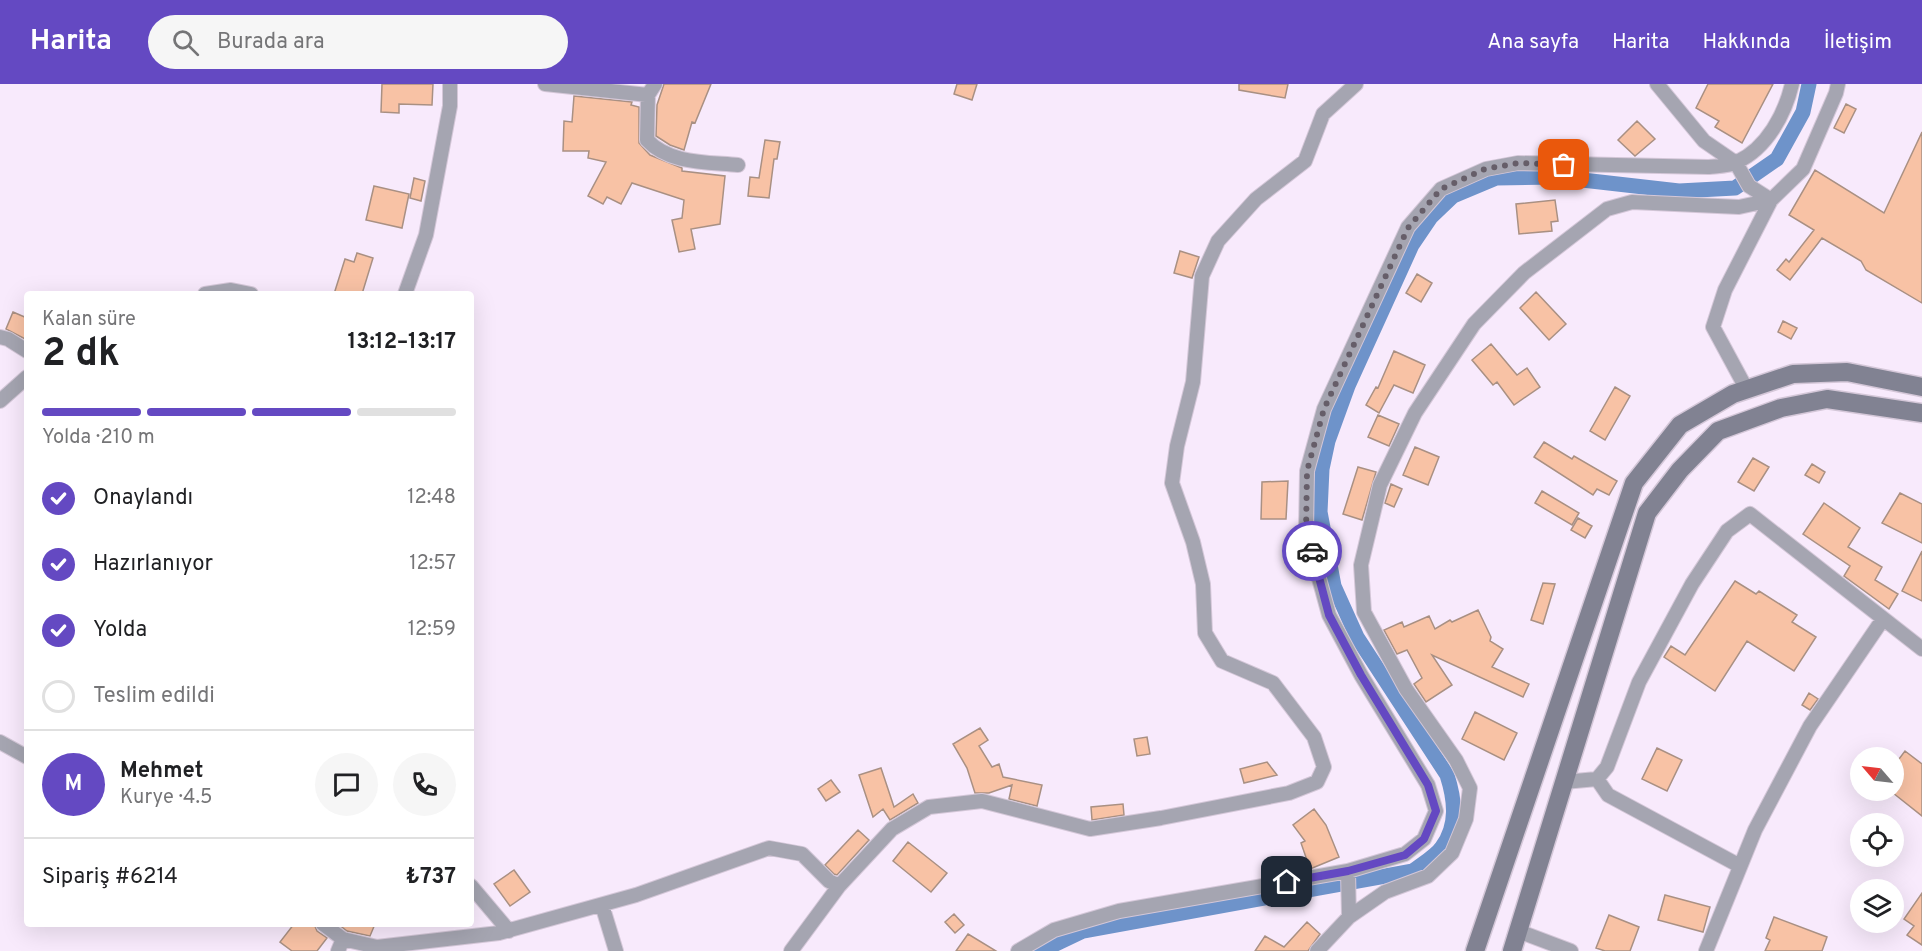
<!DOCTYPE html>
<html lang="tr">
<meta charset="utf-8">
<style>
:root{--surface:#fff;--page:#f6f6f6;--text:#202124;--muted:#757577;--line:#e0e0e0;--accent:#6449c2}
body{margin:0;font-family:Overpass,sans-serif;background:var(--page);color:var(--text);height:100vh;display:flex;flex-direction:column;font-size:22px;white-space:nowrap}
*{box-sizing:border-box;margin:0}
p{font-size:20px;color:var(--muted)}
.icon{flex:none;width:33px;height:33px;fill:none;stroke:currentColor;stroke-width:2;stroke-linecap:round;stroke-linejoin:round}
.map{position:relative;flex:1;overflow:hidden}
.sheet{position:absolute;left:24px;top:207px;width:450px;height:636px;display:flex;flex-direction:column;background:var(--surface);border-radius:6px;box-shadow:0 6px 24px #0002}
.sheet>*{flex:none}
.needle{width:39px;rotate:298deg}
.controls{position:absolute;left:1850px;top:663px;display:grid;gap:12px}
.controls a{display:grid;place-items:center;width:54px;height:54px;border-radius:50%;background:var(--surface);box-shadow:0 6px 24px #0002;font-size:30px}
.pin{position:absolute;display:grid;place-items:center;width:51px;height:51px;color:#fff;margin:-26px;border-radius:12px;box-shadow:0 3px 9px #0006}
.courier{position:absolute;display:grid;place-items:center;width:60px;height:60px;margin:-30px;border:4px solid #6449c2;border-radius:50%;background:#fff;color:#222;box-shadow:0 2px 8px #0007}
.summary em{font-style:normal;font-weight:700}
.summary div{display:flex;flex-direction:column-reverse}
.summary{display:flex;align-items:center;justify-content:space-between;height:102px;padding:0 18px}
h1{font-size:39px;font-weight:700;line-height:45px}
.bar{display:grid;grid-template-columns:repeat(4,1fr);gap:9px 6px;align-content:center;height:72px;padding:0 18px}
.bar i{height:8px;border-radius:4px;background:var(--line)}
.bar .current{background:var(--accent)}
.bar p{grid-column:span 4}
.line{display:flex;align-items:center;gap:15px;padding:0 18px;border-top:2px solid var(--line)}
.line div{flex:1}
.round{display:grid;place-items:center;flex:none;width:63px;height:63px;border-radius:32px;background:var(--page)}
ol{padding:0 18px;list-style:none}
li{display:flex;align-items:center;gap:18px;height:66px}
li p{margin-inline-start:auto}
li .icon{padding:6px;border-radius:50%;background:var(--accent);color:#fff;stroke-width:4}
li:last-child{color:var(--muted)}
li i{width:33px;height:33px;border:3px solid var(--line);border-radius:50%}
header{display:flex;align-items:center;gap:36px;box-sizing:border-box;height:84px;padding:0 30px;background:var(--accent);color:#fff}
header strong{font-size:28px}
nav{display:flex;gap:33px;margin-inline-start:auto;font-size:21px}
.search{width:420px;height:54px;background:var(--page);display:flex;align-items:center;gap:15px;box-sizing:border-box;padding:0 21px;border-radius:33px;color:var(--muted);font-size:22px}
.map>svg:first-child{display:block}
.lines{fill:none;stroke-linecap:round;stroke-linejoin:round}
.canal{stroke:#6e93ca;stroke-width:15}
.building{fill:#f8c2a5;stroke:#a99083;stroke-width:1.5}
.street-casing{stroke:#d4c7d8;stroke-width:16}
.secondary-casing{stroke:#d4c7d8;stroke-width:21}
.street{stroke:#a5a5b1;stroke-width:14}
.secondary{stroke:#818292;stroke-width:18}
.done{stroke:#665e69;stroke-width:6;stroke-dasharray:0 10.8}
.route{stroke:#6449c2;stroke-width:8}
</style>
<header>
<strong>Harita</strong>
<div class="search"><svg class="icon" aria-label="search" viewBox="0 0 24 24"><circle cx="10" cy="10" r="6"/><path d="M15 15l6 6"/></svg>Burada ara</div>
<nav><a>Ana sayfa</a><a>Harita</a><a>Hakkında</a><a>İletişim</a></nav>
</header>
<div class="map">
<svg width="1922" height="867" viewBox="0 0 1922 867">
<rect width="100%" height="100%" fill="#f8eafc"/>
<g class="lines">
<path class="canal" d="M1041 867 1083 847 1413 787C1422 780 1436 772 1442 763 1458 741 1455 716 1447 691L1357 553 1334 502 1320 428 1322 385 1328 357 1348 302 1412 161 1431 133 1453 112 1496 94 1556 93 1679 107 1735 104 1777 75 1803 28 1809 0"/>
</g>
<path class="building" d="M382 0H433L432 21 399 20V29L381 28Z
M664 0H711L695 39 692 38 684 66 670 61 656 52 657 21Z
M957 0H977L972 16 954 10Z
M1239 0H1288L1285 14 1239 6Z
M1708 0H1773L1742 59 1715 43 1719 37 1696 24Z
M574 12 632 18 631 21 639 23V59L650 71 682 84V87L725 92 720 140 691 145 695 165 679 168 672 136 682 134 684 116 632 99 621 120 607 113 603 120 588 112 606 78 588 74 589 67H563L564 37 572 38Z
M1846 20 1856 25 1844 49 1834 44Z
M1637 37 1655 55 1635 72 1618 56Z
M1922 48V219L1866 186 1861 177 1822 154 1790 196 1777 186 1786 175 1789 178 1814 146 1789 131 1815 86 1884 129Z
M765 56 780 58 777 75H774L769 114 748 112 750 93 759 94Z
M414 94 425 97 421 117 410 114Z
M374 102 409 110 402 144 366 136Z
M1555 116 1558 137 1551 138 1552 147 1519 150 1516 120Z
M1180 167 1199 173 1192 194 1174 189Z
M357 169 373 174 362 210H334L345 175 354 178Z
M1417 190 1432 199 1421 218 1406 209Z
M1536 208 1566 240 1549 256 1520 224Z
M13 228 27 234V256L6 245Z
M1783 237 1797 244 1791 255 1778 248Z
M1491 260 1517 291 1527 284 1540 303 1514 321 1497 298 1493 301 1472 276Z
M1394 267 1425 281 1413 309 1394 301 1379 329 1366 321 1376 303 1378 304Z
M1615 303 1630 312 1605 356 1590 347Z
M1378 331 1399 340 1389 362 1368 353Z
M1544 358 1572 375 1574 372 1617 397 1609 411 1597 405 1593 411 1534 373Z
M1415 363 1439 373 1428 401 1403 391Z
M1753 374 1769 383 1754 407 1738 398Z
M1812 380 1825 388 1819 399 1805 391Z
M1358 383 1376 388 1362 436 1343 430Z
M1288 397 1286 435H1261L1262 398Z
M1391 400 1402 405 1394 423 1385 419Z
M1542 407 1579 429 1572 441 1535 419Z
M1900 409 1922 420V459L1882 439Z
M1824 419 1860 444 1848 463 1882 483 1875 496 1898 510 1889 525 1844 492 1850 482 1803 450Z
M1578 434 1592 442 1585 454 1571 446Z
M1922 467V517L1902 507Z
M1735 497 1756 510 1759 507 1797 531 1792 538 1816 553 1794 587 1747 557 1715 607 1664 573 1671 562 1685 571Z
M1543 499 1555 500 1543 540 1531 536Z
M1478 526 1491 553 1490 557 1503 565 1492 583 1529 600 1523 613 1432 571 1452 601 1426 618 1414 600 1422 594 1407 566 1397 570 1384 546 1402 538 1404 543 1429 532 1435 545 1450 536 1452 538Z
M1809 609 1818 615 1810 626 1802 621Z
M1475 628 1517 649 1504 676 1462 655Z
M980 644 988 656 979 662 992 683 999 680 1003 693 1042 701 1037 722 1009 715 1012 701 989 709H975L967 684 953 660Z
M1147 653 1150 670 1137 672 1134 655Z
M1657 664 1682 676 1667 707 1642 695Z
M1905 667 1922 680V732L1893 709V683Z
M1267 678 1277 691 1244 699 1240 685Z
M881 684 894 723 913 710 918 719 890 736 883 725 873 733 859 691Z
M831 696 840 708 826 717 818 705Z
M1123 720 1124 731 1092 736 1091 723Z
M1314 725 1326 741 1339 773 1310 785 1301 759 1305 757 1293 741Z
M858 746 869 756 837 791 834 790 825 781Z
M908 758 947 789 931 808 893 777Z
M514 786 530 808 510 822 494 800Z
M1922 809V861L1907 851 1914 842 1904 835Z
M1665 811 1710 823 1703 848 1658 836Z
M954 830 964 841 955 849 945 838Z
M1609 831 1639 843 1630 867H1605L1596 864Z
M1774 833 1827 853 1822 867H1765L1770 856 1766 854Z
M1307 838 1320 850 1308 867H1255L1265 852 1284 863Z
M294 840H314L317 847 327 854 317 867H292L280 858Z
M338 840H375L370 852 347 847Z
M968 850 996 867H956Z"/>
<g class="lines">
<g class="street-casing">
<path id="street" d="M545 0 648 11 655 0
M1657 0 1704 57 1736 79 1749 102 1771 116 1725 206 1713 243 1747 306
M648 11 647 56C669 80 707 78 738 81
M205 210 231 206 251 210
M405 210 426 151 450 22V0
M0 253 8 255 27 267
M0 317 27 293
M0 658 27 673
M1597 695 1608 711 1740 782
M1564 698 1597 695 1607 683 1639 598 1692 500 1727 447 1750 430 1922 565
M1348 787 1349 833
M471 802 509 847
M602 821 616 867
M323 840 343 855
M1518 847 1571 867
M338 867 343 855 377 863 499 849 636 811 769 764 802 770 829 797 839 802 892 745 929 723 982 717 1090 745 1161 734 1289 709 1317 698 1324 683 1314 653 1273 599 1222 577 1205 549 1203 500 1193 458 1172 399 1177 362 1193 298 1202 192 1218 157 1256 115 1305 77 1323 30 1356 0
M791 867 839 802
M1018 867 1054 846 1119 827 1348 787 1405 770 1424 755 1436 727 1428 701 1361 591 1329 531 1306 447 1307 387 1324 325 1408 143 1441 105 1486 85 1518 79 1709 83C1718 82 1729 82 1737 78 1767 64 1785 30 1792 0
M1317 867 1349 833 1385 808 1428 792 1452 769 1466 735 1470 704 1456 676 1406 605 1364 528 1361 481 1380 401 1415 329 1474 240 1524 189 1607 125 1632 118 1739 123 1771 116 1803 85 1836 9 1838 0
M1706 867 1755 746 1810 642 1883 535"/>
</g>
<g class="secondary-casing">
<path id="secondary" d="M1475 867 1634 399 1680 341 1733 310 1793 290 1847 288 1922 303
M1512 867 1647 429 1680 386 1718 347 1781 324 1827 315 1922 329"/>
</g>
<use href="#street" class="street"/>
<use href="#secondary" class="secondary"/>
</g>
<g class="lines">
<path class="done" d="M1312 467 1306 447 1307 387 1324 325 1408 144 1441 105 1485 85 1518 79 1564 81"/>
<path class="route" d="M1287 798 1348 787 1405 771 1424 755 1436 727 1428 701 1361 591 1329 531 1312 467"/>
</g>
</svg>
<div class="controls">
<a><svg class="needle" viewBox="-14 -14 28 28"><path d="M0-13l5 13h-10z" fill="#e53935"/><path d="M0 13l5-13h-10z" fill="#757577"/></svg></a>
<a><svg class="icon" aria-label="locate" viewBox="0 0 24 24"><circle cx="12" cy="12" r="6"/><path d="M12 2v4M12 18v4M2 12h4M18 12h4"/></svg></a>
<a><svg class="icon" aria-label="layers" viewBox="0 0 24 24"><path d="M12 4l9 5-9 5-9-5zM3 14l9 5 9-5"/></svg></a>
</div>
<div class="pin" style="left:1564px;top:81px;background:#ea580c"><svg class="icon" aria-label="bag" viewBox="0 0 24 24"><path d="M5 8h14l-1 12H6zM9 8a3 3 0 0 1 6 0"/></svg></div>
<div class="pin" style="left:1287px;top:798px;background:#1f2937"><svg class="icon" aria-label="home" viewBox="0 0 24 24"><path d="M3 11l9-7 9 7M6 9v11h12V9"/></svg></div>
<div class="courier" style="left:1312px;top:467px"><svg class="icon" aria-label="car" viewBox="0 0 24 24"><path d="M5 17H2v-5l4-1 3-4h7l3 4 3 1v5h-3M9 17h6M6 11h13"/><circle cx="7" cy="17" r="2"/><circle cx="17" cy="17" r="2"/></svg></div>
<section class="sheet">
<div class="summary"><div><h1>2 dk</h1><p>Kalan süre</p></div><em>13:12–13:17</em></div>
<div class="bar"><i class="current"></i><i class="current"></i><i class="current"></i><i></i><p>Yolda · 210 m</p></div>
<ol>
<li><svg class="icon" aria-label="check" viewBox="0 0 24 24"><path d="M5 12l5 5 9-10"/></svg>Onaylandı<p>12:48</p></li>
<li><svg class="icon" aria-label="check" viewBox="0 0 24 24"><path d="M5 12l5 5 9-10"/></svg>Hazırlanıyor<p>12:57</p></li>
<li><svg class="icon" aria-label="check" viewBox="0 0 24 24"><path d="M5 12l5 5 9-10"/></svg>Yolda<p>12:59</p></li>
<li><i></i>Teslim edildi</li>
</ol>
<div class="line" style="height:108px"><b class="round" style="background:var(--accent);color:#fff">M</b><div><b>Mehmet</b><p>Kurye · 4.5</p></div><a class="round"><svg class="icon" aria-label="chat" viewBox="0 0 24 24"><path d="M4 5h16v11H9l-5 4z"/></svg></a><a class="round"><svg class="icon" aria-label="phone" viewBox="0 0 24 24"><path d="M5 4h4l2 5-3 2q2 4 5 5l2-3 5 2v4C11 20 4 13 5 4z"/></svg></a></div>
<div class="line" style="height:78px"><div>Sipariş #6214</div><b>₺737</b></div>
</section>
</div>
